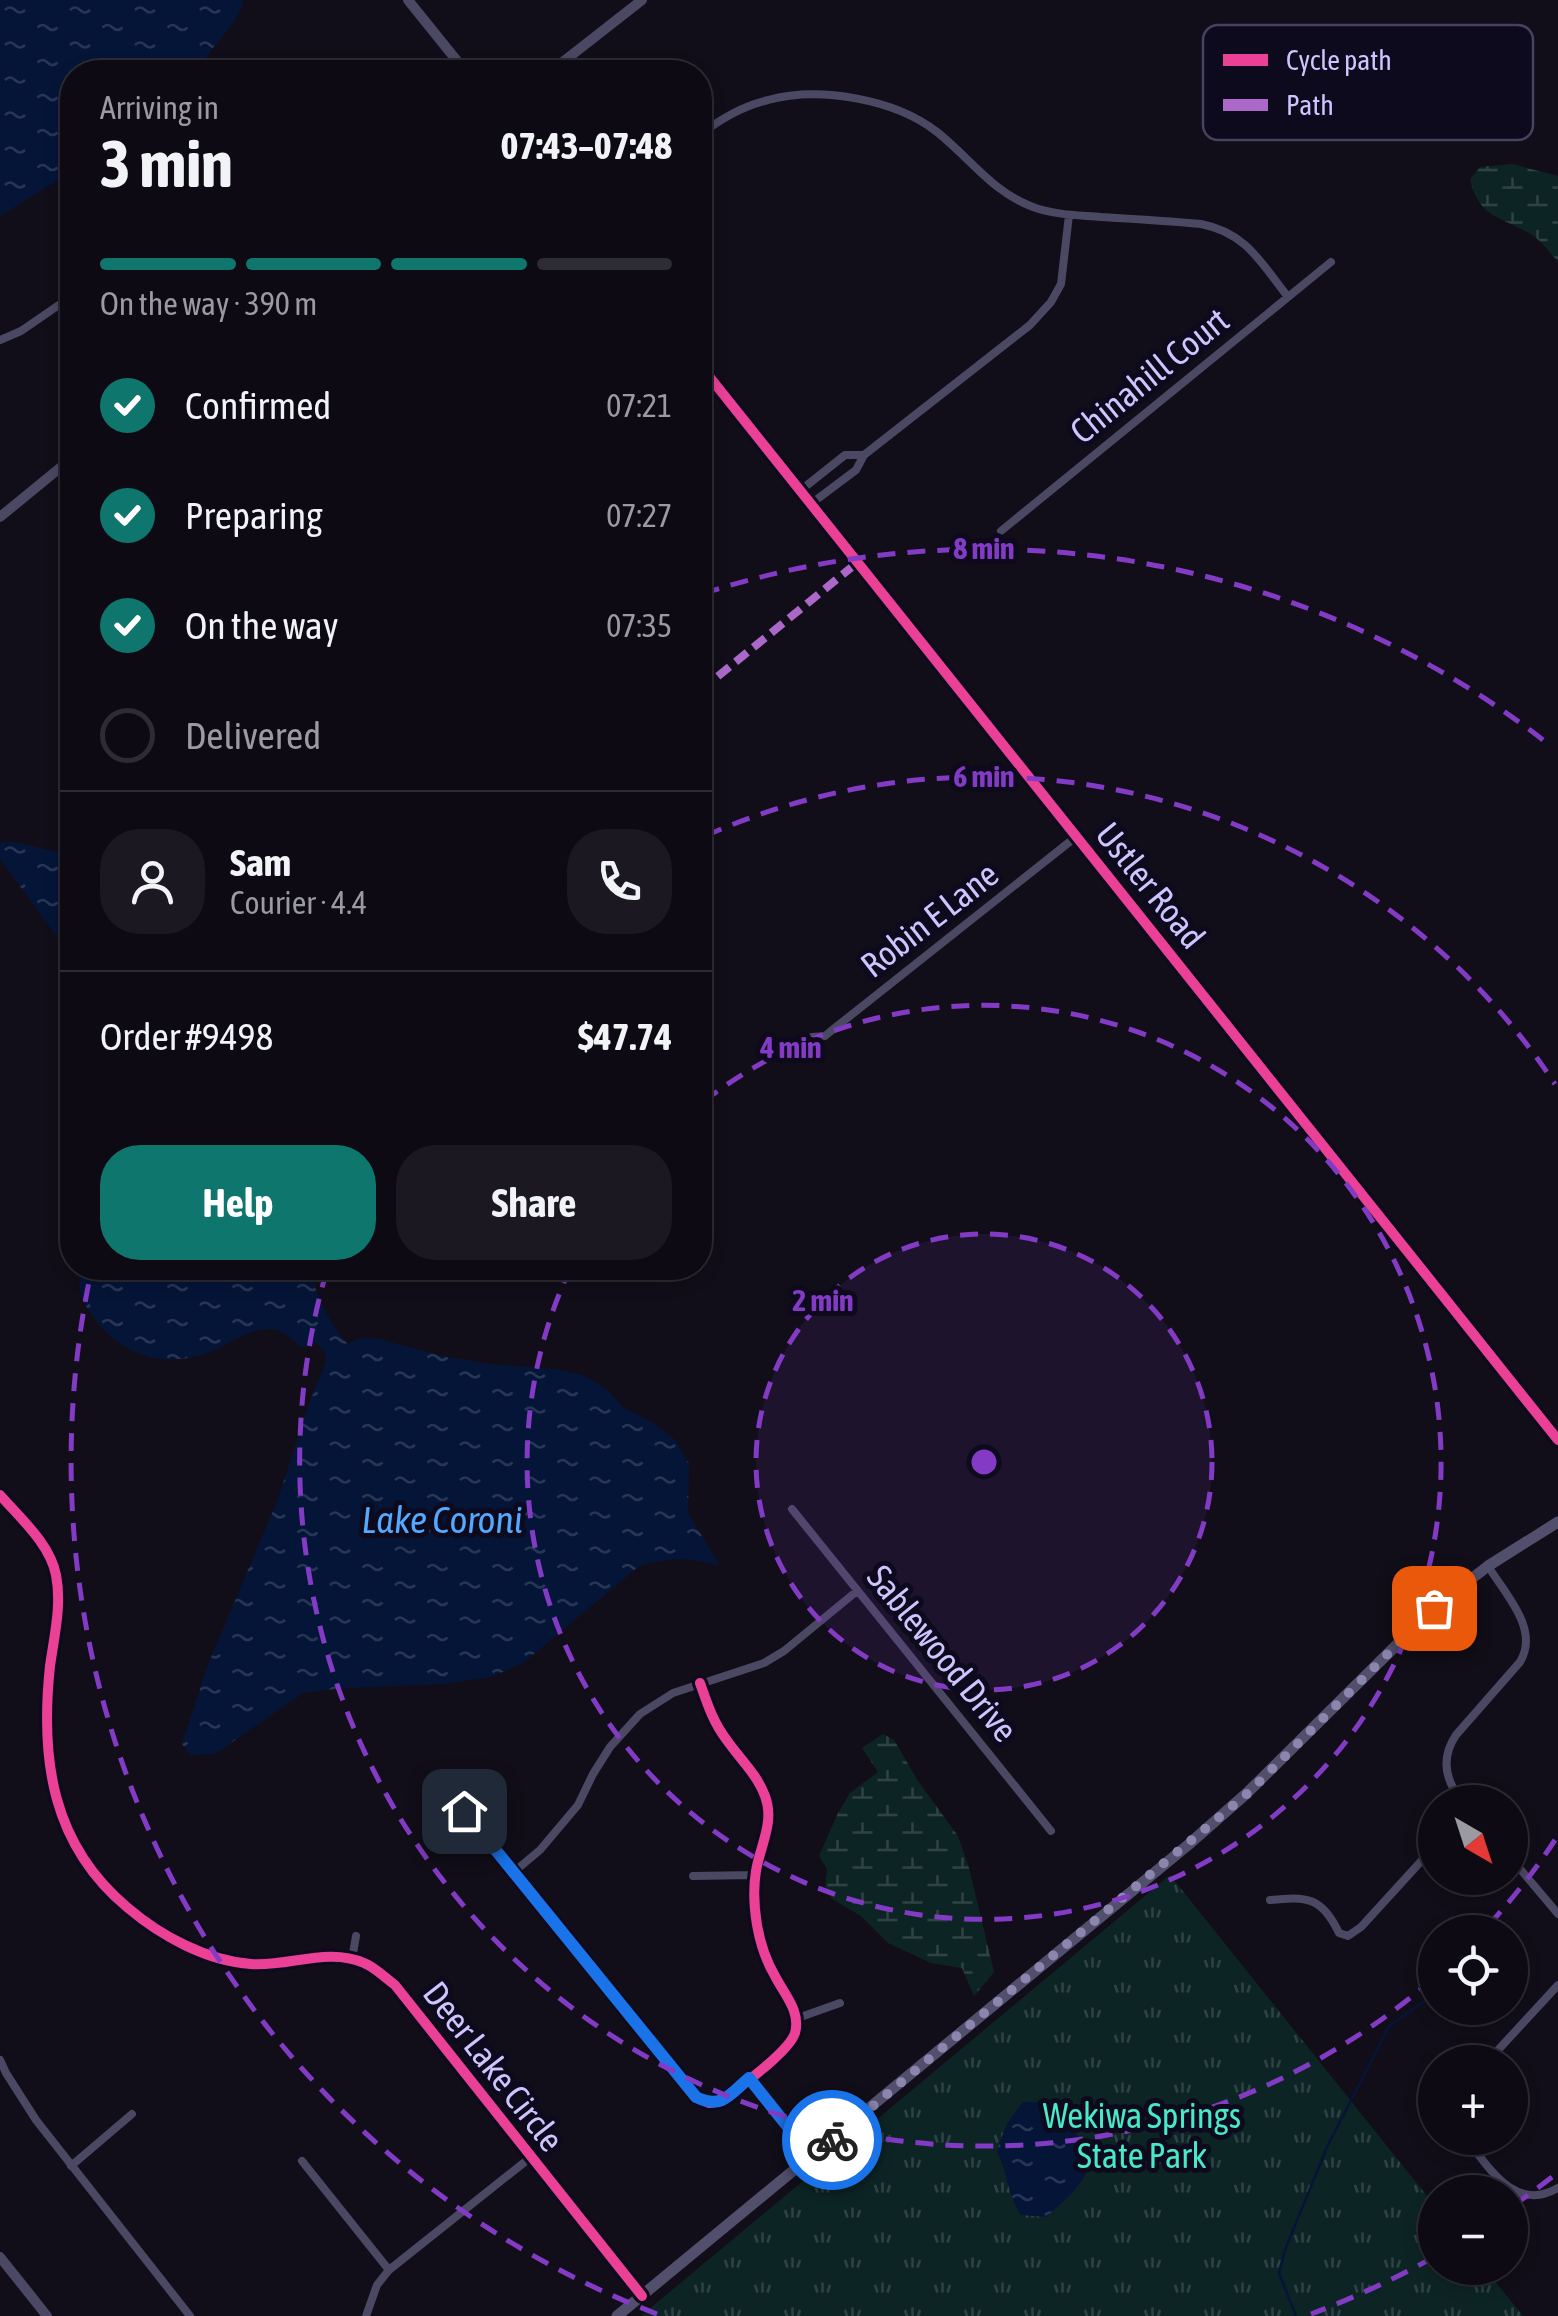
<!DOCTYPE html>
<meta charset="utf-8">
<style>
:root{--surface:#0d0a13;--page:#1b1821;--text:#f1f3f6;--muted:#9a9aa0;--line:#2d2b33;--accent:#0f766e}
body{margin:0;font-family:"Asap Condensed",sans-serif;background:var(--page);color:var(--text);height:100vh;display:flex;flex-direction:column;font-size:38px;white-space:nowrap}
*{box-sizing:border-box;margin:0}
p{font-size:32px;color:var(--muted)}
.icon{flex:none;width:55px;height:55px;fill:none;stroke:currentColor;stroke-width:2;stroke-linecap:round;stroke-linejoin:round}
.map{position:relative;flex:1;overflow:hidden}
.sheet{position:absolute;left:60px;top:60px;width:652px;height:1220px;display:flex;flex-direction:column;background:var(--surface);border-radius:40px;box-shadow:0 5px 15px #0003,0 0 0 2px var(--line)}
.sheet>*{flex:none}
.needle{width:65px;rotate:141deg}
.controls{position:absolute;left:1418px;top:1785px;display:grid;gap:20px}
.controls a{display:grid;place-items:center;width:110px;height:110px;border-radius:50%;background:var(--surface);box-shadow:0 5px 15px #0003,0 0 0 2px var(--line);font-size:50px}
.pin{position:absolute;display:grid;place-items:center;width:85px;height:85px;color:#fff;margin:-42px;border-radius:20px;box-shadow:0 5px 15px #0006}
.courier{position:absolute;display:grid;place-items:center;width:100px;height:100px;margin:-50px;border:8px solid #1a73e8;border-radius:50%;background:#fff;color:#222;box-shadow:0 2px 12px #0007}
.headline em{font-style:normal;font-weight:700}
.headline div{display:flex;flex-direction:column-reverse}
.headline{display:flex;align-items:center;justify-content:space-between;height:170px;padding:0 40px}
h1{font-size:65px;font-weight:700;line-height:75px}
.bar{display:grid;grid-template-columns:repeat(4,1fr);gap:15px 10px;align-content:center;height:120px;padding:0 40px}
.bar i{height:12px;border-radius:8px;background:var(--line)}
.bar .on{background:var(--accent)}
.bar p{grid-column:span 4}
.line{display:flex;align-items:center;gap:25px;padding:0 40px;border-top:2px solid var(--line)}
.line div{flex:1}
.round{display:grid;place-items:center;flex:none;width:105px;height:105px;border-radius:40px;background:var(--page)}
ol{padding:0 40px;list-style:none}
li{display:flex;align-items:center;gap:30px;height:110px}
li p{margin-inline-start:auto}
li .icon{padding:10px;border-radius:50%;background:var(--accent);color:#fff;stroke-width:4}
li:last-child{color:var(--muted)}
li i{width:55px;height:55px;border:5px solid var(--line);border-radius:50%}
.button{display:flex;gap:20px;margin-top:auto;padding:20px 40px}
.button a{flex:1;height:115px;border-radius:40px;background:var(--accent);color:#fff;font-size:40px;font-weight:700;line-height:115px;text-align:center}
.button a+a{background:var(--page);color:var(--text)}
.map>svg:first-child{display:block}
.wetland{fill:url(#wetland-marsh)}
.park{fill:url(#park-tufts)}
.water{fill:url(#water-ripples)}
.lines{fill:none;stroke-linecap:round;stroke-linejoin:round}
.stream{stroke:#051538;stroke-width:2.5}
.minor{stroke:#4a4862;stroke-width:8}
.tertiary{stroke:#4a4862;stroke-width:10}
.secondary{stroke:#524f6d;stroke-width:11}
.quiet{stroke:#ac68c9;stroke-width:8;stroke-dasharray:15 8;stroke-linecap:butt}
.cycleway-casing{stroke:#0e0a1d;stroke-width:16}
.cycleway{stroke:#ea4096;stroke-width:10}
.done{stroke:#8c85ae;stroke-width:10;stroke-dasharray:0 18}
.route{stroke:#1a73e8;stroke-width:12}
.ring{fill:none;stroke:#833bc5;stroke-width:5;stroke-dasharray:18 12}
.labels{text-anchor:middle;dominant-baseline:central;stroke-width:10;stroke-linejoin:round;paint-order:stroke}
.street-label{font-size:35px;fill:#cec5ff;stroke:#0e0a1d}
.park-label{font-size:35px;fill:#48e9c7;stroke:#0e0a1d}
.water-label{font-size:38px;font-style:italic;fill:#53a9ff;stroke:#0e0a1d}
.key{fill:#0e0a1d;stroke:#484261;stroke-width:2.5}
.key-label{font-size:28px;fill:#cec5ff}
.centre{fill:#833bc5;stroke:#0e0a1d;stroke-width:5}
.ring-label{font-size:30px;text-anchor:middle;font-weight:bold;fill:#833bc5;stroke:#0e0a1d;stroke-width:10;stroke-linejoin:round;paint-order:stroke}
</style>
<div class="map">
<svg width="1558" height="2316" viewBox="0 0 1558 2316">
<defs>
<pattern id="wetland-marsh" width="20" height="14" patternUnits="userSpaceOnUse" patternTransform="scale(2.5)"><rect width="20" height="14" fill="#0d2425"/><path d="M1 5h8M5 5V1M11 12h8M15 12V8" fill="none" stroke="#2f4246"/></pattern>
<pattern id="park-tufts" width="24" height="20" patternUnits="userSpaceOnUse" patternTransform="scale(2.5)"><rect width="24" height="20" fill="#0d2425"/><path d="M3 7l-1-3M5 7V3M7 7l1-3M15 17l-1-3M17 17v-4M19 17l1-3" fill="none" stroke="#2f4246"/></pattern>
<pattern id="water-ripples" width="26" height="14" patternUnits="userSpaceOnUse" patternTransform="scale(2.5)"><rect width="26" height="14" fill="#051538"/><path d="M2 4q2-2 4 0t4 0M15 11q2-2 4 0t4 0" fill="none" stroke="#283656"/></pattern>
</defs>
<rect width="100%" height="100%" fill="#110e19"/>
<path class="wetland" d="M1512 164 1558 176V262C1551 254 1544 244 1535 237 1506 217 1479 221 1470 179L1480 167Z
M883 1734 894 1740 918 1781 958 1836 969 1868 994 1972 974 1996 962 1968 931 1963 888 1943 861 1916 832 1899 825 1889 827 1869 819 1856 838 1813 850 1793 878 1772 862 1748Z"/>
<path class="park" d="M1170 1875 1435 2206V2268H1484L1523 2316H641Z"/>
<path class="water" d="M0 0H243C242 19 212 45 201 65L206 72H72V171L0 216Z
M2 842H15L72 856V957L0 859V845Z
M81 1268H311C314 1294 330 1325 348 1344L358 1339 375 1338 442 1356 489 1364 554 1369 582 1375 605 1388 624 1408 652 1422 676 1441 689 1464 688 1513 720 1566C689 1557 671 1557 639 1566L523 1663 491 1677 442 1684 344 1688 303 1693 215 1754 191 1755 182 1744 207 1667 278 1499 307 1409 326 1362 325 1352 317 1343 310 1344 303 1348C293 1340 283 1329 270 1329 248 1329 231 1343 212 1351 170 1368 128 1359 99 1324 83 1304 76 1293 81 1268Z
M1023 2102H1045C1099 2154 1108 2164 1046 2217L1021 2215C1007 2195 1008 2173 997 2152 1002 2132 1010 2117 1023 2102Z"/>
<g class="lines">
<path class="stream" d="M1296 2316 1279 2273 1285 2250 1327 2147 1389 2026 1435 1994"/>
<path class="minor" d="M700 135C720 119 743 106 768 100 819 86 895 99 937 132 970 158 992 192 1033 207 1054 215 1079 215 1101 217 1135 219 1168 221 1201 224 1247 233 1261 263 1288 297
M0 340 21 331 72 296
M801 490 845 455H864
M812 503 856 470 864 455 1030 325 1051 302 1061 284 1069 215
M1001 531 1331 262
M812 1037 825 1036 831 1031 1077 836
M0 1495C21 1519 50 1544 56 1575 62 1605 54 1637 50 1666 40 1760 52 1845 128 1908 161 1936 207 1961 251 1964 288 1967 328 1947 364 1963 375 1967 385 1978 395 1985L642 2296
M792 1509 1051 1831
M1463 1802C1445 1781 1440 1759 1456 1735L1520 1662C1540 1629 1505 1594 1488 1566
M464 1811 696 2097 709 2103 722 2101C739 2087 789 2052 795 2033 801 2011 784 1994 775 1976 766 1961 760 1942 757 1925 754 1907 753 1889 756 1871 760 1846 775 1822 765 1796 757 1774 739 1758 726 1739 713 1722 707 1703 700 1683
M1510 1857 1558 1914
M515 1871 540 1850 578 1805 593 1774 610 1747 640 1714 673 1693 764 1663 784 1651 857 1591
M693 1876 755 1875
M1270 1900C1307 1896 1322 1897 1339 1933L1348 1936 1361 1927 1435 1846
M352 1959 356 1936
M795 2019 840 2003
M0 2060 6 2073 36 2120 190 2316
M1487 2062 1558 1985
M749 2078 812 2157
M1466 2138C1489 2168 1515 2213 1558 2188
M302 2161 389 2270
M71 2166 132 2114
M366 2316 377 2285 389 2270 531 2157"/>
<path class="tertiary" d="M408 0 466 72
M550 72 642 0
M700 365 1558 1440
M0 517 72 458
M0 2257 47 2316"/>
<path class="secondary" d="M617 2316 1188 1845 1247 1793 1434 1608 1488 1566 1558 1522"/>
<path class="quiet" d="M700 691 858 562"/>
<g class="cycleway-casing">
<path id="cycleway" d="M700 365 1558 1440
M0 1495C21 1519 50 1544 56 1575 62 1605 54 1637 50 1666 40 1760 52 1845 128 1908 161 1936 207 1961 251 1964 288 1967 328 1947 364 1963 375 1967 385 1978 395 1985L642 2296
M464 1811 696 2097 709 2103 722 2101C739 2087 789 2052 795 2033 801 2011 784 1994 775 1976 766 1961 760 1942 757 1925 754 1907 753 1889 756 1871 760 1846 775 1822 765 1796 757 1774 739 1758 726 1739 713 1722 707 1703 700 1683"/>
</g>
<use href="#cycleway" class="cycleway"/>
</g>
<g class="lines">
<path class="done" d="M832 2140 1248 1793 1434 1608"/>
<path class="route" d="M464 1811 696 2097C722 2110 730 2094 749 2078L812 2157 832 2140"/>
</g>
<circle cx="984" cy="1462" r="228" fill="#833bc5" fill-opacity=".12"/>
<g class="ring">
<circle cx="984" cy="1462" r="228"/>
<path d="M703 1102A457 457 0 1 1 570 1269"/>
<path d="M1555 1840A685 685 0 0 1 1485 1929M1433 1979A685 685 0 0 1 326 1273M705 836A685 685 0 0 1 1555 1084"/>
<path d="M1552 2177A913 913 0 0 1 1514 2205M1434 2257A913 913 0 0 1 1311 2314M657 2314A913 913 0 0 1 91 1272M702 594A913 913 0 0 1 1552 747"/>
</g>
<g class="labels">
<g class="street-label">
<text transform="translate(1149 375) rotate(-39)">Chinahill Court</text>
<text transform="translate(1151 885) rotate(51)">Ustler Road</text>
<text transform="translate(929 919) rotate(-38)">Robin E Lane</text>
<text transform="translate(943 1653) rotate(51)">Sablewood Drive</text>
<text transform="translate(494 2066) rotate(52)">Deer Lake Circle</text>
</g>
<g class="park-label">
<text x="1142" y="2115">Wekiwa Springs<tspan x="1142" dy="40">State Park</tspan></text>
</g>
<g class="water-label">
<text x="442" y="1519">Lake Coroni</text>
</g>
</g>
<rect x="1203" y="25" width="330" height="115" rx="15" class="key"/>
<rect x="1223" y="54" width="45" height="12" fill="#ea4096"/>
<rect x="1223" y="99" width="45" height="12" fill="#ac68c9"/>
<g class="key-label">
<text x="1286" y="70">Cycle path</text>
<text x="1286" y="115">Path</text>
</g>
<circle cx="984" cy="1462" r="15" class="centre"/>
<g class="ring-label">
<text x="984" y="559">8 min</text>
<text x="984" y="787">6 min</text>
<text x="791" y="1058">4 min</text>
<text x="823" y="1311">2 min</text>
</g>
</svg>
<div class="controls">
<a><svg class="needle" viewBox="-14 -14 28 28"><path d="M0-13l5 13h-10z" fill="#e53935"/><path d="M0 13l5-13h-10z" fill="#9a9aa0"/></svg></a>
<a><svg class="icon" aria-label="locate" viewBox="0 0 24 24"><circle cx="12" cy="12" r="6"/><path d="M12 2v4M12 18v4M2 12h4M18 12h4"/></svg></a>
<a>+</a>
<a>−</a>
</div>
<div class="pin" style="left:1434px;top:1608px;background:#ea580c"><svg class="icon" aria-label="bag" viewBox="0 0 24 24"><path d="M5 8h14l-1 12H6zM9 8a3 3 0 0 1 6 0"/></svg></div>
<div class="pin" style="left:464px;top:1811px;background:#1f2937"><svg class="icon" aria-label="home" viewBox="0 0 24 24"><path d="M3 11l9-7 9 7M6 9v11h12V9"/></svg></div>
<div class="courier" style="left:832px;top:2140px"><svg class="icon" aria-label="bike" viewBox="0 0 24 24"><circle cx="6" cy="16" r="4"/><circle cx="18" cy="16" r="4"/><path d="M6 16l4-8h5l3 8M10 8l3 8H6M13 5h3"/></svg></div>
<section class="sheet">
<div class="headline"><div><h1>3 min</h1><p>Arriving in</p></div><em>07:43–07:48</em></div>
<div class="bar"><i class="on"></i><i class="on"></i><i class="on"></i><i></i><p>On the way · 390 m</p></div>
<ol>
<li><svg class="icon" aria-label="check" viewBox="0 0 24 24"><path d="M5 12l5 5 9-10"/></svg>Confirmed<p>07:21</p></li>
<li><svg class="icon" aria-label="check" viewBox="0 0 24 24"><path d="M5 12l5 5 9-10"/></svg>Preparing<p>07:27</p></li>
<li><svg class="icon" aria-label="check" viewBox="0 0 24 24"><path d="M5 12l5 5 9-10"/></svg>On the way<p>07:35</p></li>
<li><i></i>Delivered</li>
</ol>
<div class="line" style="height:180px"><a class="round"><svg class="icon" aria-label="person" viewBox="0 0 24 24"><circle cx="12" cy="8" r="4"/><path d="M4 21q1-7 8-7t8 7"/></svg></a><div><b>Sam</b><p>Courier · 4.4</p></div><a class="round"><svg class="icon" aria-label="phone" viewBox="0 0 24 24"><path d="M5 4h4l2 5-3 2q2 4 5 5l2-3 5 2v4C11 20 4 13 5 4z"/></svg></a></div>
<div class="line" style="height:130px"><div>Order #9498</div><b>$47.74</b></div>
<div class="button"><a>Help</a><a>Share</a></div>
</section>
</div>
